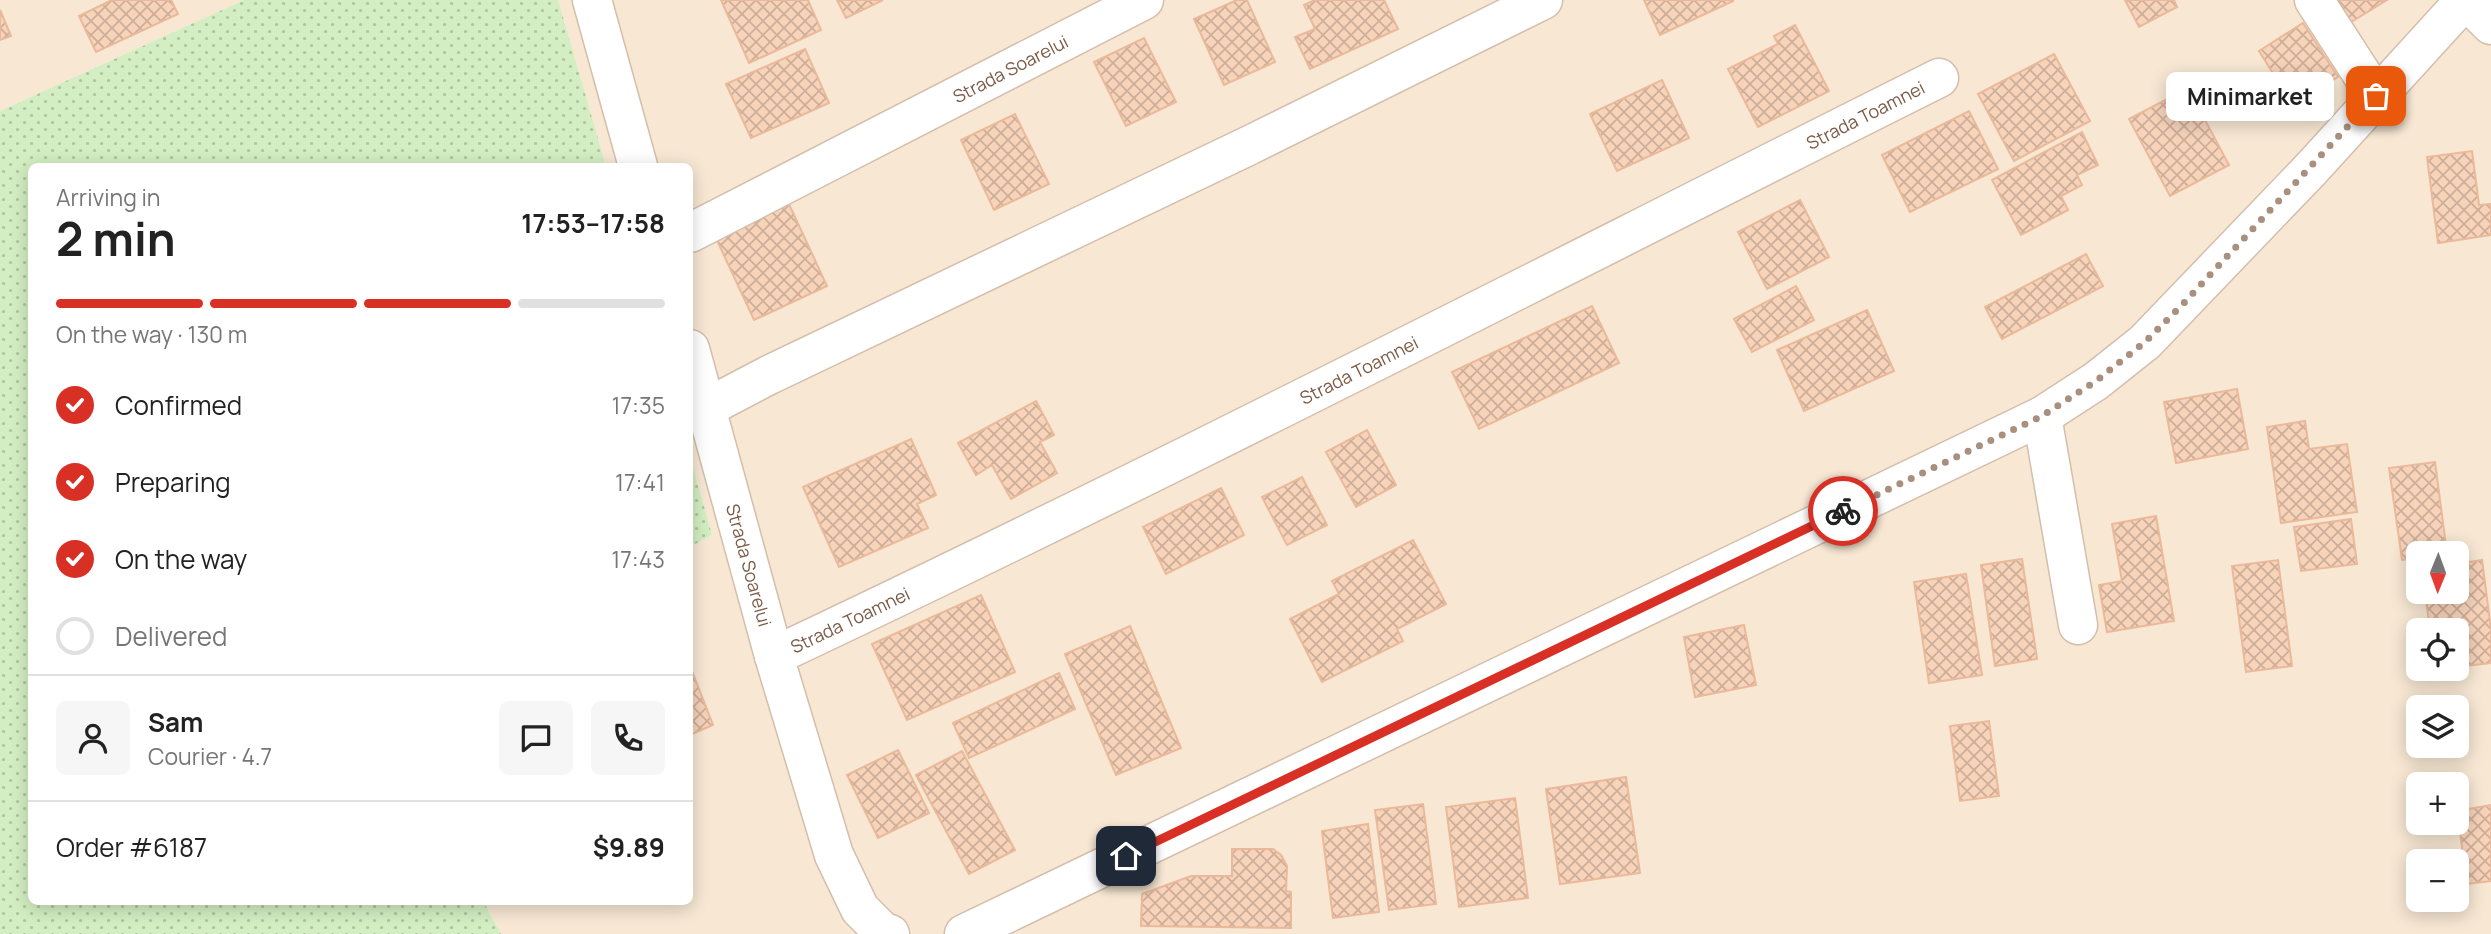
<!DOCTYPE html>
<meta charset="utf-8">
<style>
:root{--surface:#fff;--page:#f6f6f6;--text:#222;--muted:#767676;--line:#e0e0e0;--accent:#d93025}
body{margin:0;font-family:Manrope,sans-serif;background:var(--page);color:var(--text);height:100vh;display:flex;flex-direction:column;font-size:26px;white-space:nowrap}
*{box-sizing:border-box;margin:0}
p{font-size:23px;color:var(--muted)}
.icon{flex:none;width:38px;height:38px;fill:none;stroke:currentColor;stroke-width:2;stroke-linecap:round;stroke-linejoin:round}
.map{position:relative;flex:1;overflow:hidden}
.panel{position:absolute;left:28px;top:163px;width:665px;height:742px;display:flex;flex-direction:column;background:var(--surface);border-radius:10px;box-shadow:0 4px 18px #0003}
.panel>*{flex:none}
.needle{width:46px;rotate:181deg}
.tools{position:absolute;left:2406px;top:541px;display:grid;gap:14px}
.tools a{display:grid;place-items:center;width:63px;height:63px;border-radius:10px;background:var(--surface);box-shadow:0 4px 18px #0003;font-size:35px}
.pin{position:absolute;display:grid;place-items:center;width:60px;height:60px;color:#fff;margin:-30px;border-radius:14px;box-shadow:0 4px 10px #0006}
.courier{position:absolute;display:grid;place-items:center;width:70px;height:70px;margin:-35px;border:5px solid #d93025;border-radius:50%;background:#fff;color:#222;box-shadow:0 2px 9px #0007}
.bubble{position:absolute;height:49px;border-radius:10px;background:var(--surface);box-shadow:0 4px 18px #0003;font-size:23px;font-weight:700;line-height:49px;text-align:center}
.headline em{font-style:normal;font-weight:700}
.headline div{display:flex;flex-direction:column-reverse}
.headline{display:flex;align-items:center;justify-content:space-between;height:119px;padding:0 28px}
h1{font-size:46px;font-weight:700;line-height:52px}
.bar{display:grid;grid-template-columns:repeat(4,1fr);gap:10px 7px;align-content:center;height:84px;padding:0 28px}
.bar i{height:9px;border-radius:5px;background:var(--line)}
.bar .active{background:var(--accent)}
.bar p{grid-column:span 4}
.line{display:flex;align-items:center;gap:18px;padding:0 28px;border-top:2px solid var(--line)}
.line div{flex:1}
.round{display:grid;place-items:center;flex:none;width:74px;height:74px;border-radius:10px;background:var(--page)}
ol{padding:0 28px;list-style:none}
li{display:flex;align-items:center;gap:21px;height:77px}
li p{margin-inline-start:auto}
li .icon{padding:7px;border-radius:50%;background:var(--accent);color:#fff;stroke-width:4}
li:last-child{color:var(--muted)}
li i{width:38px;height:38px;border:4px solid var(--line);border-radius:50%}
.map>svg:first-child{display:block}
.residential{fill:#f7e7d3;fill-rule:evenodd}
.grass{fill:url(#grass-dots)}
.building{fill:url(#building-cross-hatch);stroke:#ebb999;stroke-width:2}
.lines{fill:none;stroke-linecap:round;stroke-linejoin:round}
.street-casing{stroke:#d4beac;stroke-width:41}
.street{stroke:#fff;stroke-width:38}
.done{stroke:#a9907e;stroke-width:7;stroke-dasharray:0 12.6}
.route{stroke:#d93025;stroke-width:9}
.labels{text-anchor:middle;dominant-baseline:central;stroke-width:7;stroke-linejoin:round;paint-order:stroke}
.street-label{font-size:18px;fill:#7b5a47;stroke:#fff8ee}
</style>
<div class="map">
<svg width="2491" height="934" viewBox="0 0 2491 934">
<defs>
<pattern id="grass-dots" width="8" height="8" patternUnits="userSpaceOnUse" patternTransform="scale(1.75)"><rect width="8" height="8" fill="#d3eec2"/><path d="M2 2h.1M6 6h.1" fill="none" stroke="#b0c49f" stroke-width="1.8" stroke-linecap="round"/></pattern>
<pattern id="building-cross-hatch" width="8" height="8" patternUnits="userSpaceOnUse" patternTransform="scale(1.75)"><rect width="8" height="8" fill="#f7d3ba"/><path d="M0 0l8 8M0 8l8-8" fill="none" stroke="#cdae99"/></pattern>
</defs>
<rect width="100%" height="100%" fill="#fef5e5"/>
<path class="residential" d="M0 0H244L0 111Z
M558 0H2491V934H501L483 901H690V547L712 535 690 456V166H606ZM2418 553H2457V592H2418ZM2418 630H2457V668H2418ZM2418 707H2457V746H2418ZM2418 784H2457V822H2418ZM2418 861H2457V900H2418Z"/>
<path class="grass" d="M244 0H558L606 166H32V901H483L501 934H0V111Z
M690 456 712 535 690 547Z"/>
<path class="building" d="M112 0H171L178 14 96 52 79 16Z
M721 0H808L821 30 749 63Z
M837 0H883L846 18Z
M1237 0H1247L1275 62 1224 85 1194 19Z
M1315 0H1384L1398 29 1310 69 1295 37 1315 29 1304 5Z
M1644 0H1733V1L1660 35Z
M2125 0H2174L2177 7 2139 27Z
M2333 0H2387L2348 24Z
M0 10 11 36 0 40Z
M2303 23 2338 77 2293 105 2259 51Z
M1795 25 1829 91 1758 127 1728 69 1778 44 1774 36Z
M1144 38 1176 102 1126 126 1094 62Z
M805 49 829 103 751 138 726 84Z
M2054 54 2090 121 2014 161 1978 94Z
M1662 80 1689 138 1617 171 1590 114Z
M2188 88 2229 165 2170 196 2129 119Z
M1969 111 1998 169 1910 212 1882 155Z
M1015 114 1049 184 994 210 961 140Z
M2082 132 2098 165 2077 175 2082 185 2061 196 2068 210 2021 235 1992 180Z
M2472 151 2479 205 2491 204V235L2438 243 2427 157Z
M1800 200 1829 257 1767 289 1738 232Z
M788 202 827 286 754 320 715 236Z
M2086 254 2103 286 2002 339 1985 307Z
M1796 286 1814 320 1752 352 1734 319Z
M1592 306 1619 363 1479 429 1452 372Z
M1867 310 1894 371 1804 411 1777 350Z
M2237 389 2248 449 2176 463 2164 402Z
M1036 401 1054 435 1040 442 1057 473 1011 499 992 465 976 475 958 443Z
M2305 421 2309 449 2347 444 2357 512 2281 523 2267 427Z
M1367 430 1396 485 1356 507 1326 452Z
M911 439 936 495 917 504 928 528 839 567 803 487Z
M2435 462 2447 553H2418V558L2402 560 2389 468Z
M1302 477 1327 525 1287 545 1262 497Z
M1221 488 1244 535 1166 574 1143 527Z
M2156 516 2174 621 2107 632 2099 585 2122 581 2112 524Z
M2351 519 2357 564 2301 571 2294 527Z
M1413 540 1446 604 1397 629 1403 641 1322 682 1290 619 1339 594 1332 581Z
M2022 559 2037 659 1995 666 1981 565Z
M2278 560 2292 666 2246 672 2232 566Z
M2482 560 2491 629V663L2457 667V630H2430L2425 592H2457V564Z
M1966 574 1982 675 1929 683 1914 582Z
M981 595 1015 672 907 720 872 644Z
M1744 625 1756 685 1695 697 1684 637Z
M1130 626 1181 748 1116 775 1065 654Z
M690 666 713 725 690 735Z
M1059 673 1075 709 969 758 953 723Z
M1989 721 1999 796 1960 801 1950 726Z
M898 750 929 813 878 838 847 775Z
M962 751 1015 850 969 874 916 775Z
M1626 777 1640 873 1560 884 1546 789Z
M1515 798 1528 898 1459 907 1446 807Z
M1423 804 1436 904 1389 910 1375 810Z
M2491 805V881L2467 884 2457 811Z
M1368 824 1379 912 1333 918 1322 831Z
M1232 849H1273L1281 855 1287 866 1286 891 1291 892V928L1141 926 1142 894 1191 876H1232Z"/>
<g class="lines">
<g class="street-casing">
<g id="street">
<path d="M592 0 638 166"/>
<path d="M2314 0 2376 96"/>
<path d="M2466 0 2491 25"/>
<path id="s1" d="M690 233 1144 0"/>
<path id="s2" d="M690 349 774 656 834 855 860 909 882 931 890 934"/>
<path d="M706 408 769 375 1248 146 1543 0"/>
<path d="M2042 416 2078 625"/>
<path id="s3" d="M774 656C1166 471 1551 272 1939 78"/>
<path d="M964 934 2042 416 2096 381 2145 342 2312 168 2465 0"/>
</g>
</g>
<use href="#street" class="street"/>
</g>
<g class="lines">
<path class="done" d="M1843 511 2042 416 2096 381 2145 342 2183 304 2376 96"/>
<path class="route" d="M1126 856 1843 511"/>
</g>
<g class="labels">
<g class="street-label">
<text stroke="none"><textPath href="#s1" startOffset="360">Strada Soarelui</textPath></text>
<text stroke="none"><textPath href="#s3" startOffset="1218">Strada Toamnei</textPath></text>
<text stroke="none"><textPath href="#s3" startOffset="651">Strada Toamnei</textPath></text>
<text stroke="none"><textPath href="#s2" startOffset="224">Strada Soarelui</textPath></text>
<text stroke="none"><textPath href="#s3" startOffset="84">Strada Toamnei</textPath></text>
</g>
</g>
</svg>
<div class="tools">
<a><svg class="needle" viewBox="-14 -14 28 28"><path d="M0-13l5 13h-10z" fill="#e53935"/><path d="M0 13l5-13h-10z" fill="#767676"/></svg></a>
<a><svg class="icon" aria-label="locate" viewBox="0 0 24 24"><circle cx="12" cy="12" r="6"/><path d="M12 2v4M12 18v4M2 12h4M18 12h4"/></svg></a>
<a><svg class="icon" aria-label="layers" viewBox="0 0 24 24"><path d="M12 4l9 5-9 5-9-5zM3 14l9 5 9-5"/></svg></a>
<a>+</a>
<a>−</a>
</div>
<div class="pin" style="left:2376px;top:96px;background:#ea580c"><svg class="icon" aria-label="bag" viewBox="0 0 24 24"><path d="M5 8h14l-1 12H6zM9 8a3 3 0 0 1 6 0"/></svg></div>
<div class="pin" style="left:1126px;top:856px;background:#1f2937"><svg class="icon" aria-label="home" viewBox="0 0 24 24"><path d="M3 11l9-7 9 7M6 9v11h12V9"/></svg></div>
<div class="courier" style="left:1843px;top:511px"><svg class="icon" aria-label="bike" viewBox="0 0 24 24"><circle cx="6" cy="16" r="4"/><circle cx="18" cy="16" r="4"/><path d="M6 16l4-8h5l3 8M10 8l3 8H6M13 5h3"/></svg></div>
<div class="bubble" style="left:2166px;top:72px;width:168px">Minimarket</div>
<section class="panel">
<div class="headline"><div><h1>2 min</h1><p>Arriving in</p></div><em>17:53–17:58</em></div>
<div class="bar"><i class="active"></i><i class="active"></i><i class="active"></i><i></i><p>On the way · 130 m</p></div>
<ol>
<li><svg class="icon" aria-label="check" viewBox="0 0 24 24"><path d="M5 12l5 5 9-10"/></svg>Confirmed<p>17:35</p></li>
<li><svg class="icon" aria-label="check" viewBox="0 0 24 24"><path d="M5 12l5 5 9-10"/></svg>Preparing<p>17:41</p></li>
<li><svg class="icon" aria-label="check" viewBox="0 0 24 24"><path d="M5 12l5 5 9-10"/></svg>On the way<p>17:43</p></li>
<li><i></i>Delivered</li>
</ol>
<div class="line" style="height:126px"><a class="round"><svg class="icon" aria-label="person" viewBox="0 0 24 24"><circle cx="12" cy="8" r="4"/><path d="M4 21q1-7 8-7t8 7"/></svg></a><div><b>Sam</b><p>Courier · 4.7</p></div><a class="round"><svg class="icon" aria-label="chat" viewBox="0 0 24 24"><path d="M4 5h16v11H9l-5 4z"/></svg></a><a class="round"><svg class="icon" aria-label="phone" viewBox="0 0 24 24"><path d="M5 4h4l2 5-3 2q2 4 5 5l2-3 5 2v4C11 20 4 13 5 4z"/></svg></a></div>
<div class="line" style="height:91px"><div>Order #6187</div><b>$9.89</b></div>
</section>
</div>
